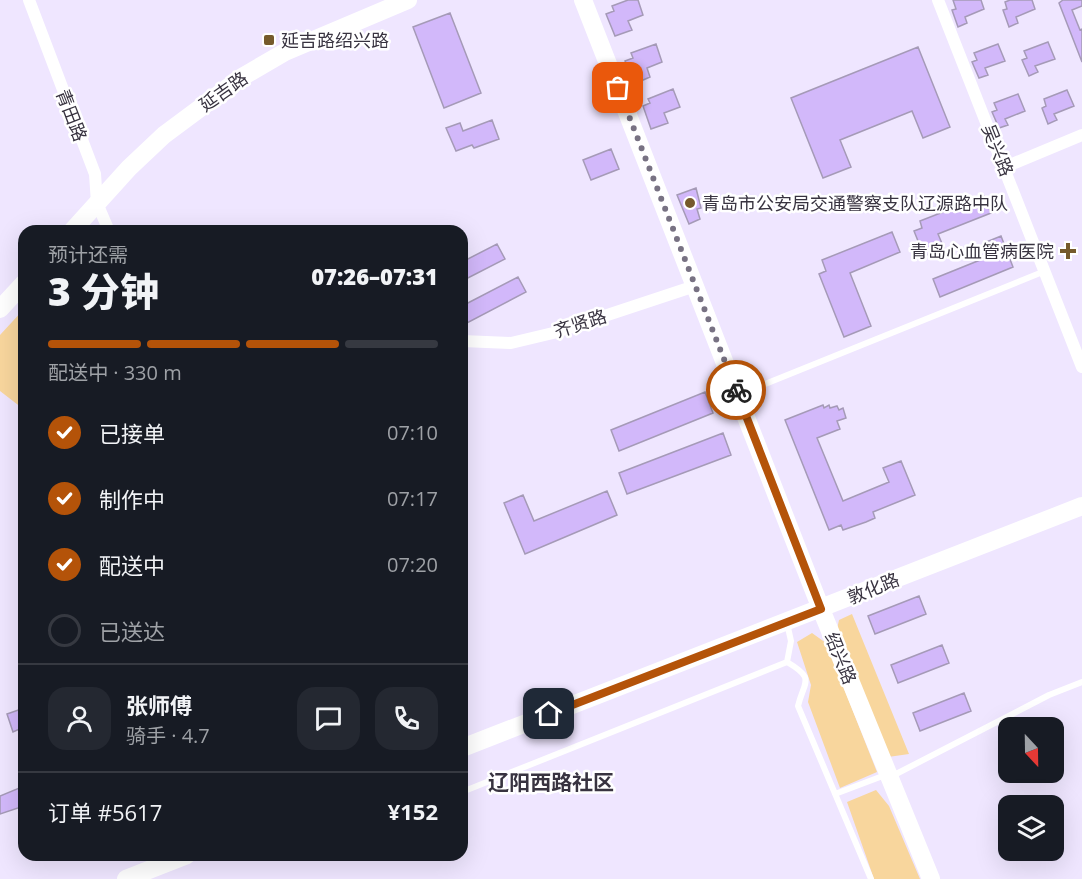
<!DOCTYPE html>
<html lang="zh">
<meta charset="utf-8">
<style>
:root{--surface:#171b24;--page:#242831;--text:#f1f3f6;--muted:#9ea1a6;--line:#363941;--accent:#b45309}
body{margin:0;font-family:"Open Sans","Noto Sans SC",sans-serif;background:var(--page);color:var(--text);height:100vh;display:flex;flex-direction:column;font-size:22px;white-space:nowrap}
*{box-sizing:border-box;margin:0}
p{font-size:20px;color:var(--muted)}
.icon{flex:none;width:33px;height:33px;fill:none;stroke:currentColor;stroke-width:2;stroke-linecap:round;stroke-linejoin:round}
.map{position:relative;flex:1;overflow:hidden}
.sheet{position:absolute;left:18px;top:225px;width:450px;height:636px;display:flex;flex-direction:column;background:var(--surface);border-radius:18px;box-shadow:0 6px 24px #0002}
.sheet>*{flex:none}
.needle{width:39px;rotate:158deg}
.fabs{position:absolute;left:998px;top:717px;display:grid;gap:12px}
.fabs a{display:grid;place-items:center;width:66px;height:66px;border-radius:12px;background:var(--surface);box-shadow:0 6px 24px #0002;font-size:30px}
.pin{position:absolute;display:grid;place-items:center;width:51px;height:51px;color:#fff;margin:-26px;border-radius:12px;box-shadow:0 3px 9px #0006}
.courier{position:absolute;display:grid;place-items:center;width:60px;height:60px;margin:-30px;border:4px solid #b45309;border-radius:50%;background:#fff;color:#222;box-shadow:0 2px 8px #0007}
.summary em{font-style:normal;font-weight:800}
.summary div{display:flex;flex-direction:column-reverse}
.summary{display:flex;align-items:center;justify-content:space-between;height:102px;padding:0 30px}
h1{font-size:39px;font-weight:800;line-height:45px}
.bar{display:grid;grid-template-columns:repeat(4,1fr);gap:9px 6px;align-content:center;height:72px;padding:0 30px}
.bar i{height:8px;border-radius:4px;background:var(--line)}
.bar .active{background:var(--accent)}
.bar p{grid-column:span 4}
.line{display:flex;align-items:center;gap:15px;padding:0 30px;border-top:2px solid var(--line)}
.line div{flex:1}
.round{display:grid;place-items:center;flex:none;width:63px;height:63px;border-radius:18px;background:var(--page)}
ol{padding:0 30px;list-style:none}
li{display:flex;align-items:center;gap:18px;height:66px}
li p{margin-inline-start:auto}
li .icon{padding:6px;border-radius:50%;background:var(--accent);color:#fff;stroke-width:4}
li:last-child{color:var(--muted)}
li i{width:33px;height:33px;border:3px solid var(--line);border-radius:50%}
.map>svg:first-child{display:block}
.green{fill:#f8d69d}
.building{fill:#d2b8fa;stroke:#a59ab7;stroke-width:1.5}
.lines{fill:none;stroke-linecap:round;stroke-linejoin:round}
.lane{stroke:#fff;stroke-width:6}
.street{stroke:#fff;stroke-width:12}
.secondary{stroke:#fff;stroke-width:18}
.done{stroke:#787283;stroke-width:6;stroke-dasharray:0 10.8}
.route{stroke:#b45309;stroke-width:8}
.poi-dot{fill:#755a2c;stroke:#fff;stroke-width:2}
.labels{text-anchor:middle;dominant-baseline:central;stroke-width:5;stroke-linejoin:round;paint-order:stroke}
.poi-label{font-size:18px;fill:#383340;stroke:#fff;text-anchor:start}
.street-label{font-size:18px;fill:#383340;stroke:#fff}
.quarter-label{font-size:21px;font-weight:bold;fill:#383340;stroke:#fff}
</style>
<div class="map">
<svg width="1082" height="879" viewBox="0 0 1082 879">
<rect width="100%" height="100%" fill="#efe6ff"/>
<path class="green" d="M24 309V404L22 408 0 391V335Z
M852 614 909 754 888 757 836 634 839 620Z
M812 633 826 643 877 772 840 788 808 702 811 685 797 642Z
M876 790 889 806 920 879H874L847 802Z"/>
<path class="building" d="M628 0H638L643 15 628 21 632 30 615 36 606 14 614 11 612 6Z
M953 0H981L984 9 965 17 967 23 958 27 952 10 956 9Z
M1010 0H1032L1035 9 1016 17 1018 23 1009 27 1003 10 1007 9 1005 2Z
M1063 0H1082V6L1072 10 1080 30 1082 29V62L1059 3Z
M450 13 481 93 444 108 413 27Z
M1048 42 1055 59 1035 66 1038 72 1029 76 1022 60 1027 58 1024 51Z
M656 44 662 62 647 68 650 77 634 84 625 61 633 58 631 53Z
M998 44 1005 61 985 68 988 75 979 78 972 62 977 60 974 53Z
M918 47 950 127 923 138 912 111 840 140 851 167 823 178 791 98Z
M673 89 680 107 664 113 668 123 651 129 643 106 650 103 648 99Z
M1067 90 1074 106 1054 114 1057 120 1048 124 1042 108 1046 106 1044 99Z
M1018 94 1025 111 1005 119 1008 125 999 128 992 112 997 110 994 103Z
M492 120 499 139 474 148 472 145 456 151 446 128 460 123 463 131Z
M611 149 619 169 591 180 583 160Z
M696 188 701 208 697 209 700 219 689 224 677 195Z
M984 196 991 213 938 234 944 248 924 256 914 231 922 228 920 221Z
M892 232 900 252 850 273 871 326 844 337 819 274 826 271 822 260Z
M1001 236 1013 267 940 297 933 279 990 256 984 243Z
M497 244 505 259 462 281V262Z
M518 277 526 292 465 324 462 318V306Z
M705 392 713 413 619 451 611 430Z
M823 405 824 408 829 405 830 408 837 406 839 410 843 408 846 418 837 421 840 429 817 438 843 501 889 482 883 468 901 461 915 495 873 512 875 518 866 522 843 530 841 525 829 530 785 420Z
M723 433 731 455 627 494 619 473Z
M607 491 617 515 525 554 504 503 523 495 534 521Z
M919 596 926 614 875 634 868 616Z
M942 645 949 663 898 683 891 665Z
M964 693 971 711 920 731 913 713Z
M24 708V727L13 732 7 714Z
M24 786V806L0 814V796Z"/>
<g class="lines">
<path class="lane" d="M738 395 1045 271
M787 662C816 679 804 681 798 706L871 879
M462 792 787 662 791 641 787 623
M835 794 888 774 898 773 1049 695 1082 682"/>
<path class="street" d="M29 0 95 174 97 203 109 231
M938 0 1082 367
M1005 167 1082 135
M462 341 511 343 553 333 695 286"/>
<path class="secondary" d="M583 0 821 609 931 879
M72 231 129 168 164 135 242 77 285 52 408 0
M0 309 24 283
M462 748 1082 506
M126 879 187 855"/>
</g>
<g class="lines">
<path class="done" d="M618 88 736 390"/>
<path class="route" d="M549 714 821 609 736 390"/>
</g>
<g class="poi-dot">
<rect x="263" y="34" width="12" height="12" rx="3"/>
<circle cx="690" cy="203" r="6"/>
<path d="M1065 242h6v6h6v6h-6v6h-6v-6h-6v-6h6z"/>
</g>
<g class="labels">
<g class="poi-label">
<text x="281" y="40">延吉路绍兴路</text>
<text x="702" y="203">青岛市公安局交通警察支队辽源路中队</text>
<text x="1054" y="251" text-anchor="end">青岛心血管病医院</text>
</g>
<g class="street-label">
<text transform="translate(223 91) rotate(-35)">延吉路</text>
<text transform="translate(72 115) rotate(69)">青田路</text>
<text transform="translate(998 150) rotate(68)">吴兴路</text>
<text transform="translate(580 323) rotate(-18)">齐贤路</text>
<text transform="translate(873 588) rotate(-22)">敦化路</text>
<text transform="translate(841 658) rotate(68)">绍兴路</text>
</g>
<g class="quarter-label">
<text x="551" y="782">辽阳西路社区</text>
</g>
</g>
</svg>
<div class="fabs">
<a><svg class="needle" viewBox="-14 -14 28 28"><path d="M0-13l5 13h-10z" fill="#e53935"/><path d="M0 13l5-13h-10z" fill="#9ea1a6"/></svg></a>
<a><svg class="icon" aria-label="layers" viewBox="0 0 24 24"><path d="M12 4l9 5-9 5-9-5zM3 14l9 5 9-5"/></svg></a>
</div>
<div class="pin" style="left:618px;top:88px;background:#ea580c"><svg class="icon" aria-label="bag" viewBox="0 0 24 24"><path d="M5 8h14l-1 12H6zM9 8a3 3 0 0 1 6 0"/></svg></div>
<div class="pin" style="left:549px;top:714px;background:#1f2937"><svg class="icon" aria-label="home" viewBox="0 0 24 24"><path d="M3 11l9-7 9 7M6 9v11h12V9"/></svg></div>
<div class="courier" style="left:736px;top:390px"><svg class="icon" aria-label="bike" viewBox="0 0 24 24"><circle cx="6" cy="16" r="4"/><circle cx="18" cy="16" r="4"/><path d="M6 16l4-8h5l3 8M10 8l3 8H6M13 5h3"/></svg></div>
<section class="sheet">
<div class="summary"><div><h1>3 分钟</h1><p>预计还需</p></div><em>07:26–07:31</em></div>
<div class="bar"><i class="active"></i><i class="active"></i><i class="active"></i><i></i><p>配送中 · 330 m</p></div>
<ol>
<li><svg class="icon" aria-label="check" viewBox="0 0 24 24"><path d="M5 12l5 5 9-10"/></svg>已接单<p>07:10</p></li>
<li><svg class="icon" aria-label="check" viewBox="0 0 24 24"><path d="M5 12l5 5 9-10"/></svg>制作中<p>07:17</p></li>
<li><svg class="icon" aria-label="check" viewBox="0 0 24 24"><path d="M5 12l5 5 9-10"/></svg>配送中<p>07:20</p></li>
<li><i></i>已送达</li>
</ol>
<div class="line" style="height:108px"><a class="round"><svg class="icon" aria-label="person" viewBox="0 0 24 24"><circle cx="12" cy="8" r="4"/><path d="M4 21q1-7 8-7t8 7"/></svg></a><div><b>张师傅</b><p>骑手 · 4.7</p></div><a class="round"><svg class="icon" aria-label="chat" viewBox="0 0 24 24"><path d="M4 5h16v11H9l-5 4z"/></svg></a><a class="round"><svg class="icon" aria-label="phone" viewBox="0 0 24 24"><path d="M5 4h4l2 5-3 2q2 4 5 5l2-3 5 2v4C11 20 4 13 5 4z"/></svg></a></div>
<div class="line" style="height:78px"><div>订单 #5617</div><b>¥152</b></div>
</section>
</div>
